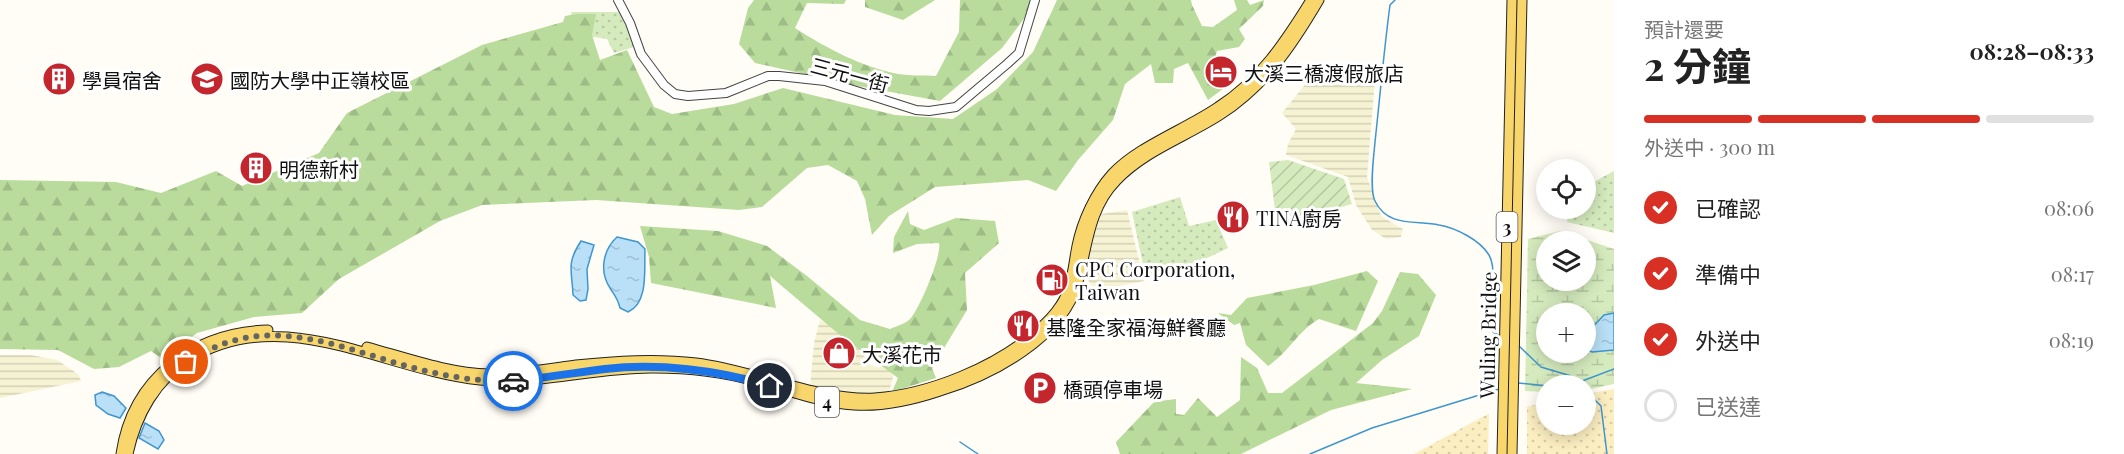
<!DOCTYPE html>
<html lang="zh-TW">
<meta charset="utf-8">
<style>
:root{--surface:#fff;--page:#f6f6f6;--text:#222;--muted:#767676;--line:#e0e0e0;--accent:#d93025}
body{margin:0;font-family:"Playfair Display","Noto Sans TC",serif;background:var(--page);color:var(--text);height:100vh;display:flex;flex-direction:column;font-size:22px;white-space:nowrap}
*{box-sizing:border-box;margin:0}
p{font-size:20px;color:var(--muted)}
.icon{flex:none;width:33px;height:33px;fill:none;stroke:currentColor;stroke-width:2;stroke-linecap:round;stroke-linejoin:round}
.map{position:relative;flex:1;overflow:hidden}
.panel{display:flex;flex-direction:column;background:var(--surface);width:510px}
.panel>*{flex:none}
.fabs{position:absolute;left:1536px;top:159px;display:grid;gap:12px}
.fabs a{display:grid;place-items:center;width:60px;height:60px;border-radius:50%;background:var(--surface);box-shadow:0 3px 15px #0003;font-size:30px}
.pin{position:absolute;display:grid;place-items:center;width:51px;height:51px;color:#fff;margin:-26px;border:3px solid #fff;border-radius:50%;box-shadow:0 2px 6px #0007}
.courier{position:absolute;display:grid;place-items:center;width:60px;height:60px;margin:-30px;border:4px solid #1a73e8;border-radius:50%;background:#fff;color:#222;box-shadow:0 2px 8px #0007}
.overview em{font-style:normal;font-weight:700}
.overview div{display:flex;flex-direction:column-reverse}
.overview{display:flex;align-items:center;justify-content:space-between;height:102px;padding:0 30px}
h1{font-size:39px;font-weight:700;line-height:45px}
.bar{display:grid;grid-template-columns:repeat(4,1fr);gap:9px 6px;align-content:center;height:72px;padding:0 30px}
.bar i{height:8px;border-radius:4px;background:var(--line)}
.bar .current{background:var(--accent)}
.bar p{grid-column:span 4}
ol{padding:0 30px;list-style:none}
li{display:flex;align-items:center;gap:18px;height:66px}
li p{margin-inline-start:auto}
li .icon{padding:6px;border-radius:50%;background:var(--accent);color:#fff;stroke-width:4}
li:last-child{color:var(--muted)}
li i{width:33px;height:33px;border:3px solid var(--line);border-radius:50%}
main{display:flex;flex:1;min-height:0}
.map>svg:first-child{display:block}
.farmland{fill:url(#farmland-rules)}
.grass{fill:url(#grass-dots)}
.forest{fill:url(#forest-firs)}
.wetland{fill:url(#wetland-marsh);fill-rule:evenodd}
.sand{fill:url(#sand-dots)}
.garden{fill:url(#garden-furrows)}
.water{fill:url(#water-ripples);stroke:#3f96cf;stroke-width:1.5}
.lines{fill:none;stroke-linecap:round;stroke-linejoin:round}
.stream{stroke:#3f96cf;stroke-width:1.5}
.minor-casing{stroke:#444;stroke-width:10}
.major-casing{stroke:#222;stroke-width:11}
.minor{stroke:#fff;stroke-width:8}
.major{stroke:#f9d66b;stroke-width:9}
.done{stroke:#646461;stroke-width:6;stroke-dasharray:0 10.8}
.route{stroke:#1a73e8;stroke-width:8}
.labels{text-anchor:middle;dominant-baseline:central;stroke-width:6;stroke-linejoin:round;paint-order:stroke}
.shield{fill:#fff;stroke:#585858;stroke-width:1.5}
.shield-label{font-size:18px;font-weight:bold;fill:#111}
.poi-label{font-size:20px;fill:#111;stroke:#fff;text-anchor:start}
.street-label{font-size:20px;fill:#111;stroke:#fff}
</style>
<main>
<div class="map">
<svg width="1614" height="454" viewBox="0 0 1614 454">
<defs>
<pattern id="farmland-rules" width="6" height="5" patternUnits="userSpaceOnUse" patternTransform="scale(1.5)"><rect width="6" height="5" fill="#f6f3d4"/><path d="M0 2.5h6" fill="none" stroke="#d2cfb5"/></pattern>
<pattern id="grass-dots" width="8" height="8" patternUnits="userSpaceOnUse" patternTransform="scale(1.5)"><rect width="8" height="8" fill="#d5ebbd"/><path d="M2 2h.1M6 6h.1" fill="none" stroke="#b6c8a1" stroke-width="1.8" stroke-linecap="round"/></pattern>
<pattern id="forest-firs" width="22" height="20" patternUnits="userSpaceOnUse" patternTransform="scale(1.5)"><rect width="22" height="20" fill="#b9dc9c"/><path d="M5 1l3.5 6h-7zM16 11l3.5 6h-7z" fill="#9ebc85"/></pattern>
<pattern id="wetland-marsh" width="20" height="14" patternUnits="userSpaceOnUse" patternTransform="scale(1.5)"><rect width="20" height="14" fill="#d5ebbd"/><path d="M1 5h8M5 5V1M11 12h8M15 12V8" fill="none" stroke="#b6c8a1"/></pattern>
<pattern id="sand-dots" width="8" height="8" patternUnits="userSpaceOnUse" patternTransform="scale(1.5)"><rect width="8" height="8" fill="#fbeec1"/><path d="M2 2h.1M6 6h.1" fill="none" stroke="#d6cba5" stroke-width="1.8" stroke-linecap="round"/></pattern>
<pattern id="garden-furrows" width="10" height="10" patternUnits="userSpaceOnUse" patternTransform="scale(1.5)"><rect width="10" height="10" fill="#d5ebbd"/><path d="M-1 1l2-2M0 10L10 0M9 11l2-2" fill="none" stroke="#b6c8a1"/></pattern>
<pattern id="water-ripples" width="26" height="14" patternUnits="userSpaceOnUse" patternTransform="scale(1.5)"><rect width="26" height="14" fill="#b9e0f7"/><path d="M2 4q2-2 4 0t4 0M15 11q2-2 4 0t4 0" fill="none" stroke="#9ebfd3"/></pattern>
</defs>
<rect width="100%" height="100%" fill="#fffdf5"/>
<path class="farmland" d="M1317 70 1375 79 1367 177 1381 216 1403 229 1401 237 1386 239 1372 230 1356 205 1348 177 1286 155 1288 144 1296 129 1282 113Z
M1127 210 1144 281 1094 291 1085 274 1091 242 1101 214Z
M820 320 869 346 862 362 879 368 883 359 893 362V377L889 392 867 396 810 387 814 343Z
M0 355H31L57 360 78 374 81 381 0 398Z"/>
<path class="grass" d="M571 12H620L634 47 614 53 607 39 576 34Z
M1614 171V233L1567 222 1569 209 1586 208V186Z
M1180 197 1189 226 1216 220 1228 248C1201 261 1175 274 1146 279L1132 212Z"/>
<path class="forest" d="M754 0H846L844 4 807 3 795 28C826 48 862 67 898 74 910 76 924 75 936 76L959 32 960 0H1038L1002 48 940 101 858 86 755 63 739 44 748 8Z
M865 0H935L903 20 865 7Z
M1057 0H1191L1192 5 1202 26 1213 27 1237 10 1234 0H1247L1250 5 1264 0 1263 6 1239 29 1245 39 1239 47 1217 51 1215 58 1235 80 1208 100 1188 63 1174 69 1173 83H1155L1151 64 1125 84 1113 120 1078 160 1056 191 1028 180 935 187 889 216 872 235 865 199 857 181 828 165 807 168 762 207 739 210 596 200 482 205 440 221 339 279 302 313 254 317 197 333 162 359 151 351 119 367 94 369 58 350 0 349V180L116 182 161 193 216 171 242 186 319 153 347 113 482 45 563 22 565 16 576 14H596L592 35 600 60 627 50 654 107 672 114 734 104 783 88 895 115 953 119 997 89 1033 52Z
M908 211 910 224 924 230 956 218 995 221 999 243 965 273 967 310 932 368 936 378 892 392 898 378 841 336 770 276 776 308 651 283 649 257 640 226 718 231 767 246 807 276 860 320 890 329C897 326 907 323 911 318 920 307 942 256 939 243L917 244 893 253 894 237Z
M1367 271 1378 281 1356 331 1319 319C1298 331 1289 352 1268 366L1246 345 1240 323 1234 325 1218 313 1231 315 1247 298 1314 285Z
M1400 272 1418 274 1436 295 1419 336 1382 360 1356 383 1412 389 1331 410 1241 454H1120L1116 442 1154 402 1176 399V414L1184 415 1198 398 1217 417 1240 400 1241 357 1257 368 1268 393H1282L1373 323 1382 311Z"/>
<path class="wetland" d="M1560 231 1614 249V384L1586 390V386H1546V392L1525 391 1528 239ZM1546 242H1586V280H1546ZM1546 314H1586V352H1546Z"/>
<path class="sand" d="M1614 389V454H1527V407L1546 402V424H1586V394Z
M1489 414 1488 454H1414L1488 414Z"/>
<path class="garden" d="M1288 160 1344 179 1352 204 1277 226 1269 162Z"/>
<path class="water" d="M617 237 638 242 645 249C644 268 649 303 628 312L620 308C618 299 615 296 610 288 599 271 603 250 617 237Z
M581 241 594 245 587 269 588 289 586 300 580 301 573 295C572 270 566 264 581 241Z
M1614 313V350L1592 352 1586 349V334L1604 315Z
M102 392 114 396 126 408 120 418 108 414 96 405 95 395Z
M145 423 159 431 164 440 158 449 139 438Z"/>
<g class="lines">
<path class="stream" d="M1395 0 1390 5C1384 50 1380 96 1375 142 1374 155 1369 189 1375 201 1388 228 1416 220 1439 225 1456 228 1480 240 1489 255 1497 268 1493 315 1493 332L1502 337
M1519 346 1541 367 1571 376 1580 386
M1518 383 1548 386
M1552 386 1577 383 1614 369
M1586 391 1601 406 1607 454
M960 442 978 454
M1310 454 1372 428 1499 389"/>
<g class="minor-casing">
<path id="minor" d="M618 0 630 23 641 54 664 85 675 94 688 96 726 93 768 76H779L825 81 916 110 929 111 956 107 1007 64 1019 53 1035 0"/>
</g>
<g class="major-casing">
<path id="major" d="M367 347C407 358 448 373 490 374 519 374 547 369 576 365 615 361 656 358 696 363 754 370 819 401 875 398 930 394 995 367 1037 331 1045 324 1055 314 1060 306 1072 289 1073 266 1077 246 1082 221 1095 193 1112 174 1138 146 1186 129 1218 107 1260 80 1285 42 1311 0
M121 454C132 378 194 332 268 330
M128 454C136 416 156 379 190 359 284 302 383 370 480 380 538 386 596 367 654 368 687 368 723 372 755 381 788 390 820 403 854 405 883 407 913 400 940 391 992 375 1063 338 1078 282 1087 248 1089 208 1116 181 1144 151 1186 137 1220 115 1266 85 1292 46 1319 0
M1502 454 1512 0
M1512 454 1522 0"/>
</g>
<use href="#minor" class="minor"/>
<use href="#major" class="major"/>
</g>
<g class="lines">
<path class="done" d="M186 362C204 351 224 342 245 338 304 327 362 355 418 369 449 377 481 382 513 381"/>
<path class="route" d="M513 381C544 378 574 373 605 369 658 363 718 370 770 386"/>
</g>
<defs>
<g id="hotel-disc" transform="scale(1.725)"><circle r="9.5" fill="#c4262e" stroke="#fff"/><path d="M-6-4.5h1.5V1H6V5H4.5V3h-9V5H-6ZM-4 0a1.8 1.8 0 1 1 3.6 0ZM.5 0V-2.5h3Q6-2.5 6 0Z" fill="#fff"/></g>
<g id="building-disc" transform="scale(1.725)"><circle r="9.5" fill="#c4262e" stroke="#fff"/><path d="M-4-6H4V6H1V3H-1V6H-4ZM-2.5-4.3h1.7v1.8h-1.7ZM.8-4.3h1.7v1.8H.8ZM-2.5-1h1.7V.8h-1.7ZM.8-1h1.7V.8H.8Z" fill="#fff"/></g>
<g id="university-disc" transform="scale(1.725)"><circle r="9.5" fill="#c4262e" stroke="#fff"/><path d="M0-5L7-2L0 1L-7-2ZM-4 1L0 2.5L4 1V4Q0 6-4 4Z" fill="#fff"/></g>
<g id="restaurant-disc" transform="scale(1.725)"><circle r="9.5" fill="#c4262e" stroke="#fff"/><path d="M-5-6h1v4h1v-4h1v4h1v-4h1v5L-1.5 .5V6h-2V.5L-5-1ZM5-6V6H3V1.5H1.5Q1.5-4 5-6Z" fill="#fff"/></g>
<g id="fuel-disc" transform="scale(1.725)"><circle r="9.5" fill="#c4262e" stroke="#fff"/><path d="M-5.5-6h7V0h2V4h1.3V-2.5L3-4.5l.8-.8L6-3V5H2.5V1h-1V6h-7ZM-4.2-4.7v3.2H.2V-4.7Z" fill="#fff"/></g>
<g id="shop-disc" transform="scale(1.725)"><circle r="9.5" fill="#c4262e" stroke="#fff"/><path d="M-5-2.5h2.3a2.7 3.5 0 0 1 5.4 0H5L5.5 6h-11ZM-1.5-2.5h3a1.5 2.3 0 0 0-3 0Z" fill="#fff"/></g>
<g id="parking-disc" transform="scale(1.725)"><circle r="9.5" fill="#c4262e" stroke="#fff"/><path d="M-3.5-5.5H1a3.5 3.5 0 0 1 0 7H-1V5.5H-3.5ZM-1-3.4V-.6H.8a1.4 1.4 0 0 0 0-2.8Z" fill="#fff"/></g>
</defs>
<g fill-rule="evenodd">
<use href="#hotel-disc" x="1221" y="72"/>
<use href="#building-disc" x="59" y="79"/>
<use href="#university-disc" x="207" y="79"/>
<use href="#building-disc" x="256" y="168"/>
<use href="#restaurant-disc" x="1233" y="217"/>
<use href="#fuel-disc" x="1052" y="280"/>
<use href="#restaurant-disc" x="1023" y="326"/>
<use href="#shop-disc" x="839" y="353"/>
<use href="#parking-disc" x="1040" y="388"/>
</g>
<g class="labels">
<g class="shield">
<rect x="1496.5" y="212" width="21" height="30" rx="4.5"/>
<rect x="815" y="387" width="24" height="30" rx="4.5"/>
</g>
<g class="shield-label">
<text x="1507" y="227">3</text>
<text x="827" y="402">4</text>
</g>
<g class="poi-label">
<text x="1244" y="72">大溪三橋渡假旅店</text>
<text x="82" y="79">學員宿舍</text>
<text x="230" y="79">國防大學中正嶺校區</text>
<text x="279" y="168">明德新村</text>
<text x="1256" y="217">TINA廚房</text>
<text x="1075" y="268">CPC Corporation,<tspan x="1075" dy="23">Taiwan</tspan></text>
<text x="1046" y="326">基隆全家福海鮮餐廳</text>
<text x="862" y="353">大溪花市</text>
<text x="1063" y="388">橋頭停車場</text>
</g>
<g class="street-label">
<text transform="translate(850 74) rotate(15)">三元一街</text>
<text transform="translate(1487 335) rotate(-89)">Wuling Bridge</text>
</g>
</g>
</svg>
<div class="fabs">
<a><svg class="icon" aria-label="locate" viewBox="0 0 24 24"><circle cx="12" cy="12" r="6"/><path d="M12 2v4M12 18v4M2 12h4M18 12h4"/></svg></a>
<a><svg class="icon" aria-label="layers" viewBox="0 0 24 24"><path d="M12 4l9 5-9 5-9-5zM3 14l9 5 9-5"/></svg></a>
<a>+</a>
<a>−</a>
</div>
<div class="pin" style="left:186px;top:362px;background:#ea580c"><svg class="icon" aria-label="bag" viewBox="0 0 24 24"><path d="M5 8h14l-1 12H6zM9 8a3 3 0 0 1 6 0"/></svg></div>
<div class="pin" style="left:770px;top:386px;background:#1f2937"><svg class="icon" aria-label="home" viewBox="0 0 24 24"><path d="M3 11l9-7 9 7M6 9v11h12V9"/></svg></div>
<div class="courier" style="left:513px;top:381px"><svg class="icon" aria-label="car" viewBox="0 0 24 24"><path d="M5 17H2v-5l4-1 3-4h7l3 4 3 1v5h-3M9 17h6M6 11h13"/><circle cx="7" cy="17" r="2"/><circle cx="17" cy="17" r="2"/></svg></div>
</div>
<section class="panel">
<div class="overview"><div><h1>2 分鐘</h1><p>預計還要</p></div><em>08:28–08:33</em></div>
<div class="bar"><i class="current"></i><i class="current"></i><i class="current"></i><i></i><p>外送中 · 300 m</p></div>
<ol>
<li><svg class="icon" aria-label="check" viewBox="0 0 24 24"><path d="M5 12l5 5 9-10"/></svg>已確認<p>08:06</p></li>
<li><svg class="icon" aria-label="check" viewBox="0 0 24 24"><path d="M5 12l5 5 9-10"/></svg>準備中<p>08:17</p></li>
<li><svg class="icon" aria-label="check" viewBox="0 0 24 24"><path d="M5 12l5 5 9-10"/></svg>外送中<p>08:19</p></li>
<li><i></i>已送達</li>
</ol>
</section>
</main>
